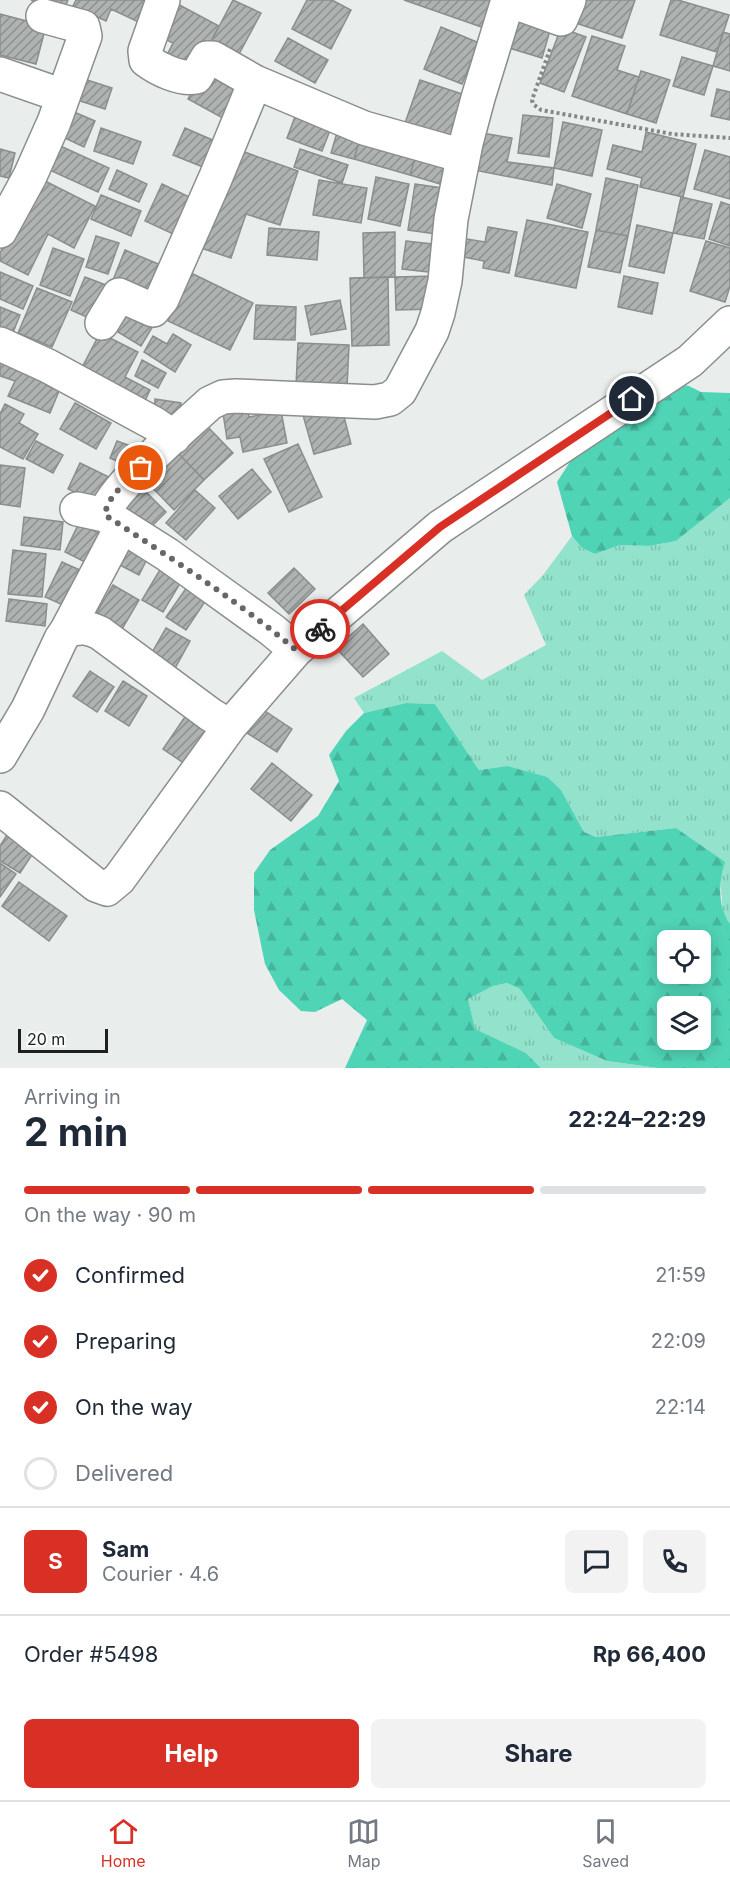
<!DOCTYPE html>
<meta charset="utf-8">
<style>
:root{--surface:#fff;--page:#f2f2f3;--text:#1f2937;--muted:#747a83;--line:#e0e1e3;--accent:#d93025}
body{margin:0;font-family:Inter,sans-serif;background:var(--page);color:var(--text);height:100vh;display:flex;flex-direction:column;font-size:22px;white-space:nowrap}
*{box-sizing:border-box;margin:0}
p{font-size:20px;color:var(--muted)}
.icon{flex:none;width:33px;height:33px;fill:none;stroke:currentColor;stroke-width:2;stroke-linecap:round;stroke-linejoin:round}
.map{position:relative;height:1068px;overflow:hidden}
.drawer{display:flex;flex-direction:column;background:var(--surface);flex:1}
.drawer>*{flex:none}
.tools{position:absolute;left:657px;top:930px;display:grid;gap:12px}
.tools a{display:grid;place-items:center;width:54px;height:54px;border-radius:9px;background:var(--surface);box-shadow:0 3px 15px #0003;font-size:30px}
.scale{position:absolute;left:18px;bottom:15px;width:90px;box-sizing:border-box;padding-left:6px;border:3px solid #1e201f;border-top:0;font-size:16px;line-height:21px;white-space:nowrap;color:#1e201f;-webkit-text-stroke:4px #f7fbf9;paint-order:stroke}
.pin{position:absolute;display:grid;place-items:center;width:51px;height:51px;color:#fff;margin:-26px;border:3px solid #fff;border-radius:50%;box-shadow:0 2px 6px #0007}
.courier{position:absolute;display:grid;place-items:center;width:60px;height:60px;margin:-30px;border:4px solid #d93025;border-radius:50%;background:#fff;color:#222;box-shadow:0 2px 8px #0007}
.summary em{font-style:normal;font-weight:700}
.summary div{display:flex;flex-direction:column-reverse}
.summary{display:flex;align-items:center;justify-content:space-between;height:102px;padding:0 24px}
h1{font-size:39px;font-weight:700;line-height:45px}
.bar{display:grid;grid-template-columns:repeat(4,1fr);gap:9px 6px;align-content:center;height:72px;padding:0 24px}
.bar i{height:8px;border-radius:4px;background:var(--line)}
.bar .current{background:var(--accent)}
.bar p{grid-column:span 4}
.line{display:flex;align-items:center;gap:15px;padding:0 24px;border-top:2px solid var(--line)}
.line div{flex:1}
.round{display:grid;place-items:center;flex:none;width:63px;height:63px;border-radius:9px;background:var(--page)}
ol{padding:0 24px;list-style:none}
li{display:flex;align-items:center;gap:18px;height:66px}
li p{margin-inline-start:auto}
li .icon{padding:6px;border-radius:50%;background:var(--accent);color:#fff;stroke-width:4}
li:last-child{color:var(--muted)}
li i{width:33px;height:33px;border:3px solid var(--line);border-radius:50%}
.button{display:flex;gap:12px;margin-top:auto;padding:12px 24px}
.button a{flex:1;height:69px;border-radius:9px;background:var(--accent);color:#fff;font-size:24px;font-weight:700;line-height:69px;text-align:center}
.button a+a{background:var(--page);color:var(--text)}
.menu{display:flex;justify-content:space-around;align-items:center;height:84px;border-top:2px solid var(--line);background:var(--surface);font-size:16px;color:var(--muted)}
.menu a{display:grid;justify-items:center;gap:3px}
.menu .current{color:var(--accent)}
.map>svg:first-child{display:block}
.grass{fill:url(#grass-tufts)}
.forest{fill:url(#forest-firs);fill-rule:evenodd}
.building{fill:url(#building-hatch);stroke:#8a8e8d;stroke-width:1.5}
.lines{fill:none;stroke-linecap:round;stroke-linejoin:round}
.minor-casing{stroke:#8a8e8d;stroke-width:36}
.path{stroke:#848786;stroke-width:4;stroke-dasharray:3 3;stroke-linecap:butt}
.minor{stroke:#fff;stroke-width:33}
.done{stroke:#656867;stroke-width:6;stroke-dasharray:0 10.8}
.route{stroke:#d93025;stroke-width:8}
</style>
<div class="map">
<svg width="730" height="1068" viewBox="0 0 730 1068">
<defs>
<pattern id="grass-tufts" width="24" height="20" patternUnits="userSpaceOnUse" patternTransform="scale(1.5)"><rect width="24" height="20" fill="#92e2cc"/><path d="M3 7l-1-3M5 7V3M7 7l1-3M15 17l-1-3M17 17v-4M19 17l1-3" fill="none" stroke="#7dc2af"/></pattern>
<pattern id="forest-firs" width="22" height="20" patternUnits="userSpaceOnUse" patternTransform="scale(1.5)"><rect width="22" height="20" fill="#50d4b6"/><path d="M5 1l3.5 6h-7zM16 11l3.5 6h-7z" fill="#45b69c"/></pattern>
<pattern id="building-hatch" width="6" height="6" patternUnits="userSpaceOnUse" patternTransform="scale(1.5)"><rect width="6" height="6" fill="#aeb2b0"/><path d="M-1 1l2-2M0 6l6-6M5 7l2-2" fill="none" stroke="#8d908f"/></pattern>
</defs>
<rect width="100%" height="100%" fill="#e9edec"/>
<path class="grass" d="M730 498V924L723 914 720 876 676 828 596 837 584 832 561 790 507 766 479 770 435 704 406 703 364 713 354 698 442 651 482 680 546 645 524 595 543 575 572 536 582 548 595 554 620 545 649 546 676 541Z
M507 983 520 989 554 1038 607 1061 658 1068H541L526 1053 475 1030 468 999 493 986Z"/>
<path class="forest" d="M653 380 689 386 701 392 730 393V498L676 541 649 546 620 545 595 554 582 548 572 536 557 482 577 451Z
M406 703 435 704 479 770 507 766 547 777 561 790 584 832 596 837 676 828 725 862C718 882 718 908 730 924V1068H658L607 1061 554 1038 520 989 507 983 493 986 468 999 475 1029 526 1053 541 1068H345L367 1020 342 999 315 1012 301 1011 279 990 265 964 254 910V873L270 850 318 816 339 781 329 755 346 731 364 713ZM668 940H700V974H668ZM668 1006H700V1040H668Z"/>
<path class="building" d="M31 0H68L63 12Z
M76 0H154L149 27 111 9 106 21 73 6Z
M233 0 261 13 239 54 212 40Z
M307 0H332L351 10 331 49 292 29Z
M404 0H504L493 31Z
M572 0H635L622 38 566 20Z
M671 0H678L729 15 717 52 660 35Z
M172 1 219 26 196 70 167 55 173 43 154 34Z
M505 13 551 27 542 58 496 44Z
M0 14 46 26 36 64 0 55Z
M441 27 479 43 462 84 424 69Z
M561 28 586 37 564 92 540 83Z
M723 32 730 34V71L713 66Z
M592 36 625 46 617 70 639 77 627 114 572 96Z
M288 38 328 60 315 83 275 61Z
M682 57 713 66 704 95 673 86Z
M208 63 250 87 230 122 188 99Z
M641 71 670 80 656 123 627 114Z
M78 77 112 88 105 109 71 98Z
M420 80 474 98 459 145 404 126Z
M717 89 730 92V120L711 116Z
M299 106 334 120 322 151 287 138Z
M67 109 95 121 84 147 56 134Z
M523 115 553 118 549 157 518 153Z
M563 122 602 130 592 176 554 168Z
M339 126 362 132 354 159 331 153Z
M101 128 141 142 133 164 94 151Z
M185 128 224 145 213 171 173 155Z
M362 132 418 148 410 175 354 159Z
M646 132 696 144 683 197 640 187 642 178 607 169 613 145 642 152Z
M482 133 512 138 507 162 554 168 552 185 474 170Z
M56 144 109 168 98 192 45 168Z
M233 148 298 171 280 225 246 214 231 258 198 247Z
M418 148 455 158 447 186 410 175Z
M0 149 15 153 9 178 0 176Z
M300 149 348 165 342 183 294 167Z
M705 150 730 157V199L694 189Z
M117 170 147 184 139 202 109 189Z
M37 177 95 206 74 248 48 234 28 275 0 261V253Z
M376 177 409 184 400 226 368 219Z
M606 178 638 185 628 236 596 230Z
M319 180 367 188 361 223 313 215Z
M162 184 202 203 184 239 145 221Z
M415 184 449 189 443 235 408 230Z
M557 184 591 194 582 228 547 218Z
M101 195 141 211 131 236 91 219Z
M681 197 712 204 704 239 673 233Z
M721 202 730 205V246L709 239Z
M527 220 588 232 576 288 515 276Z
M637 225 673 233 664 273 629 266Z
M488 227 517 232 509 273 483 268 484 261 458 256 461 238 485 242Z
M269 228 319 232 317 260 267 255Z
M596 230 628 236 620 273 588 267Z
M395 232V277L364 278 363 233Z
M96 236 119 243 108 274 86 267Z
M406 241 441 245 437 273 402 269Z
M706 241 730 248V286L725 302 690 291Z
M53 248 84 259 70 296 40 285Z
M125 250 163 266 151 296 113 280Z
M0 272 33 286 23 309 0 299Z
M191 273 253 303 230 350 168 321Z
M436 276 437 309 396 310 395 277Z
M624 276 658 283 652 314 618 307Z
M85 277 111 287 96 321 71 310Z
M388 277 389 345 352 346 350 278Z
M37 288 72 302 52 347 18 333Z
M340 300 346 329 311 335 305 306Z
M256 305 296 307 295 340 254 339Z
M120 306 153 326 141 346 108 326Z
M0 307 20 315 10 340 0 336Z
M100 333 138 352 125 377 150 390 141 409 77 377Z
M173 334 191 345 175 372 144 352 153 336 167 344Z
M298 343 349 345 347 388 296 386Z
M0 352 51 372 46 385 59 391 50 413 8 396 15 381 0 376Z
M142 360 166 373 158 388 135 376Z
M155 399 181 403 179 418 154 415Z
M75 403 111 423 96 449 60 429Z
M5 404 24 414 19 423 38 434 23 459 0 447V414Z
M341 405 351 444 314 454 303 415Z
M248 409 249 417 281 411 287 443 243 452 240 437 227 439 223 413Z
M206 425 233 453 204 480 177 452Z
M36 441 63 455 53 473 26 459Z
M117 441 144 451 136 469 110 458Z
M298 444 322 497 289 512 264 459Z
M177 452 204 480 174 510 147 482Z
M80 463 109 477 97 503 68 489Z
M0 465 25 468 20 507 0 504Z
M252 469 271 492 238 519 219 496Z
M138 484 166 512 146 532 118 503Z
M195 490 215 508 186 540 166 523Z
M24 517 63 522 60 550 21 545Z
M79 523 104 536 89 564 65 552Z
M118 544 147 559 139 575 110 560Z
M13 550 46 554 42 597 8 594Z
M62 562 89 574 72 609 45 597Z
M161 568 182 580 163 612 142 600Z
M294 568 315 589 289 614 268 593Z
M113 585 139 600 118 636 92 620Z
M187 587 206 600 186 630 166 617Z
M9 599 47 604 45 626 6 621Z
M363 624 389 654 363 677 336 648Z
M166 628 190 641 174 670 150 656Z
M90 671 114 687 97 712 73 696Z
M123 681 147 696 129 726 105 711Z
M191 708 219 727 191 768 163 749Z
M262 709 292 729 277 752 247 733Z
M272 763 312 795 291 821 251 789Z
M10 830 37 847 20 873 0 861V846Z
M0 863 16 874 0 897Z
M19 882 67 916 49 941 2 906Z"/>
<g class="lines">
<g class="minor-casing">
<path id="minor" d="M163 0 145 51 146 60C158 69 180 80 196 77L207 58H213L255 82 364 128 463 156
M508 0 561 19 569 0
M0 74 63 96
M0 231 30 176 54 122 85 36 83 27 43 16
M102 323 119 295 153 310 162 299 215 179 255 82
M0 344 48 366 155 424 174 437
M77 509 105 515 168 555 272 630 296 650
M105 515C108 491 189 423 210 403L223 397 236 396 375 402 390 399 400 391 432 331 438 313 445 281 451 219 466 143 478 98 508 0
M67 630 122 526
M0 756 28 709 61 639 67 630C81 627 88 627 100 633L211 715 230 726 296 650 440 527 690 361 730 323
M0 808 96 885 107 889 119 879 230 726"/>
</g>
<path class="path" d="M550 49 532 100 533 104 541 110 672 134 730 138"/>
<use href="#minor" class="minor"/>
</g>
<g class="lines">
<path class="done" d="M141 468C128 481 107 496 105 515 171 558 235 599 296 650L320 629"/>
<path class="route" d="M320 629 440 527 632 399"/>
</g>
</svg>
<div class="tools">
<a><svg class="icon" aria-label="locate" viewBox="0 0 24 24"><circle cx="12" cy="12" r="6"/><path d="M12 2v4M12 18v4M2 12h4M18 12h4"/></svg></a>
<a><svg class="icon" aria-label="layers" viewBox="0 0 24 24"><path d="M12 4l9 5-9 5-9-5zM3 14l9 5 9-5"/></svg></a>
</div>
<div class="scale">20 m</div>
<div class="pin" style="left:141px;top:468px;background:#ea580c"><svg class="icon" aria-label="bag" viewBox="0 0 24 24"><path d="M5 8h14l-1 12H6zM9 8a3 3 0 0 1 6 0"/></svg></div>
<div class="pin" style="left:632px;top:399px;background:#1f2937"><svg class="icon" aria-label="home" viewBox="0 0 24 24"><path d="M3 11l9-7 9 7M6 9v11h12V9"/></svg></div>
<div class="courier" style="left:320px;top:629px"><svg class="icon" aria-label="bike" viewBox="0 0 24 24"><circle cx="6" cy="16" r="4"/><circle cx="18" cy="16" r="4"/><path d="M6 16l4-8h5l3 8M10 8l3 8H6M13 5h3"/></svg></div>
</div>
<section class="drawer">
<div class="summary"><div><h1>2 min</h1><p>Arriving in</p></div><em>22:24–22:29</em></div>
<div class="bar"><i class="current"></i><i class="current"></i><i class="current"></i><i></i><p>On the way · 90 m</p></div>
<ol>
<li><svg class="icon" aria-label="check" viewBox="0 0 24 24"><path d="M5 12l5 5 9-10"/></svg>Confirmed<p>21:59</p></li>
<li><svg class="icon" aria-label="check" viewBox="0 0 24 24"><path d="M5 12l5 5 9-10"/></svg>Preparing<p>22:09</p></li>
<li><svg class="icon" aria-label="check" viewBox="0 0 24 24"><path d="M5 12l5 5 9-10"/></svg>On the way<p>22:14</p></li>
<li><i></i>Delivered</li>
</ol>
<div class="line" style="height:108px"><b class="round" style="background:var(--accent);color:#fff">S</b><div><b>Sam</b><p>Courier · 4.6</p></div><a class="round"><svg class="icon" aria-label="chat" viewBox="0 0 24 24"><path d="M4 5h16v11H9l-5 4z"/></svg></a><a class="round"><svg class="icon" aria-label="phone" viewBox="0 0 24 24"><path d="M5 4h4l2 5-3 2q2 4 5 5l2-3 5 2v4C11 20 4 13 5 4z"/></svg></a></div>
<div class="line" style="height:78px"><div>Order #5498</div><b>Rp 66,400</b></div>
<div class="button"><a>Help</a><a>Share</a></div>
</section>
<nav class="menu">
<a class="current"><svg class="icon" aria-label="home" viewBox="0 0 24 24"><path d="M3 11l9-7 9 7M6 9v11h12V9"/></svg>Home</a>
<a><svg class="icon" aria-label="map" viewBox="0 0 24 24"><path d="M3 6l6-2 6 2 6-2v14l-6 2-6-2-6 2zM9 4v14M15 6v14"/></svg>Map</a>
<a><svg class="icon" aria-label="saved" viewBox="0 0 24 24"><path d="M7 4h10v16l-5-4-5 4z"/></svg>Saved</a>
</nav>
